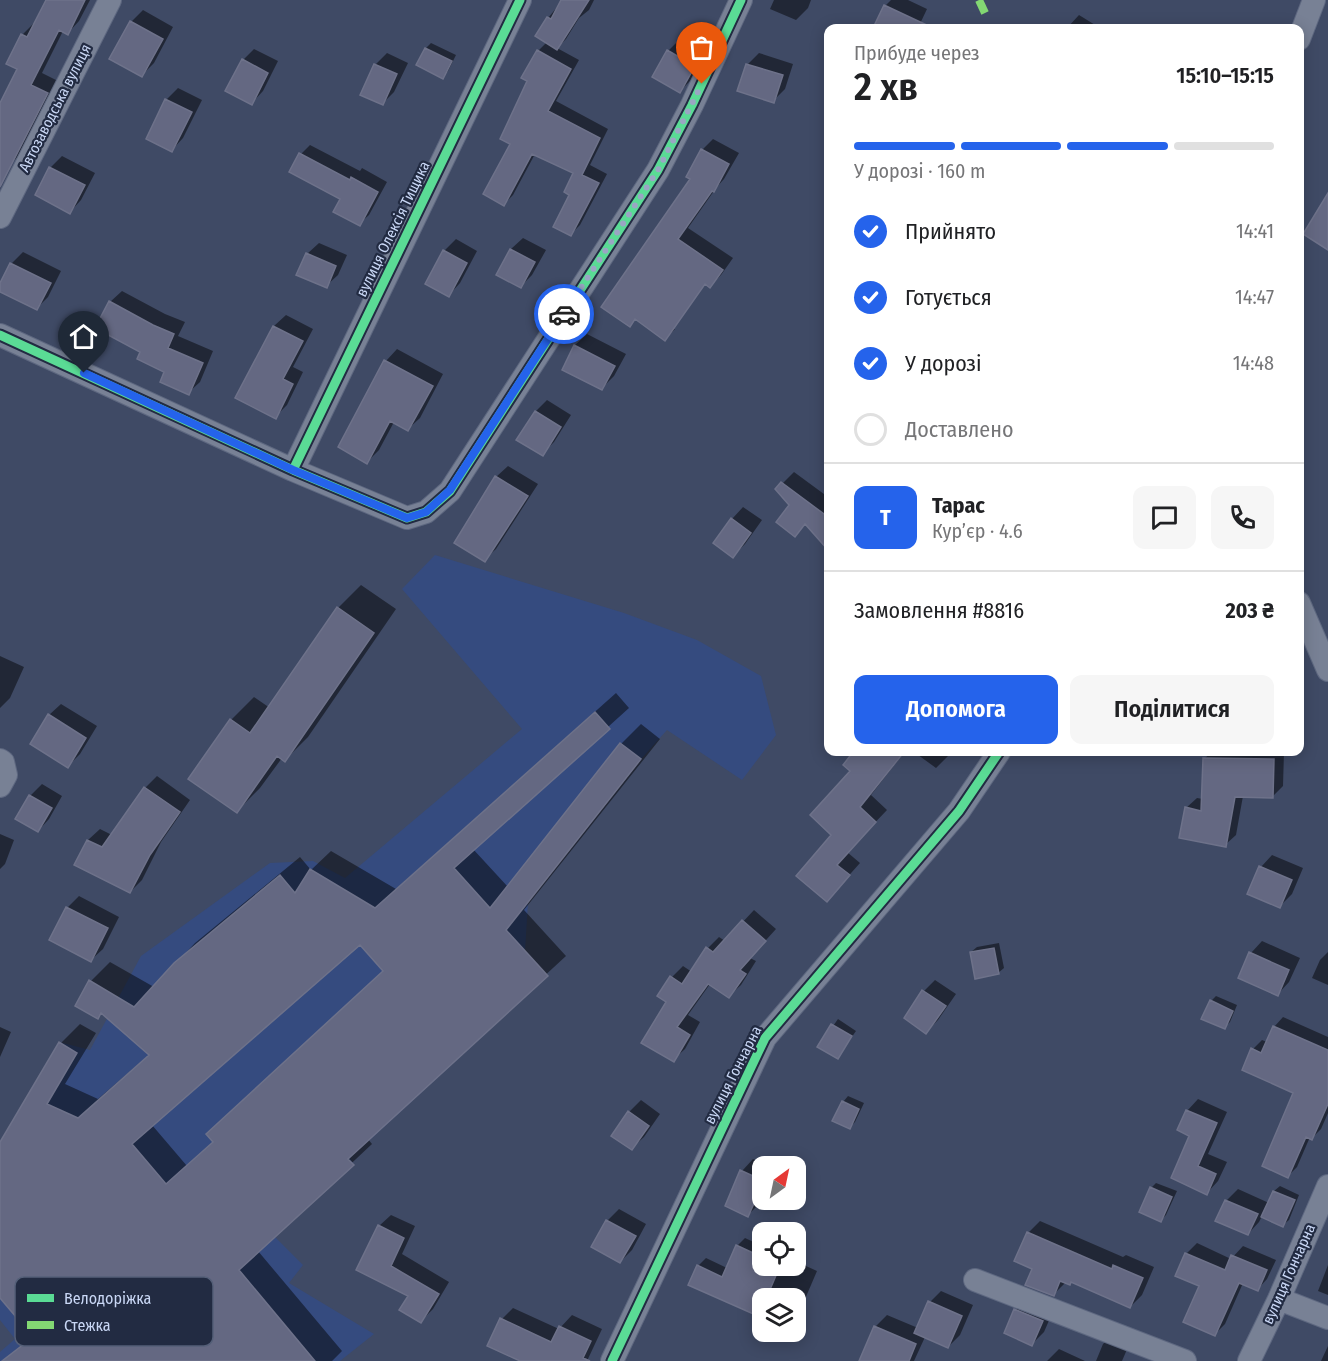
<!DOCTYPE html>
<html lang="uk">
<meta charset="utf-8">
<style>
:root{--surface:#fff;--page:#f6f6f6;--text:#202124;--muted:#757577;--line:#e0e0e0;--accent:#2563eb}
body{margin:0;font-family:"Fira Sans Condensed",sans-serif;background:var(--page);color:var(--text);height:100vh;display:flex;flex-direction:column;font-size:22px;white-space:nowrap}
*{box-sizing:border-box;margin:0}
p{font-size:20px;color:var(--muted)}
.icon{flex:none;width:33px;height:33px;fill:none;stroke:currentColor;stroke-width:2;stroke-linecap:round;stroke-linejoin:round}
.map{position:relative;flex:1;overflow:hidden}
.drawer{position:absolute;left:824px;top:24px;width:480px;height:732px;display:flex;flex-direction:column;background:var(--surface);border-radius:12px;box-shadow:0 3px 15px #0003}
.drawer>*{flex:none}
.needle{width:39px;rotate:33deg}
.tools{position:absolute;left:752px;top:1156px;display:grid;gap:12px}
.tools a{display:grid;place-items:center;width:54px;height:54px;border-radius:12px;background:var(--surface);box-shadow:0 3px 15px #0003;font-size:30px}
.pin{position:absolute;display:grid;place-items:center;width:51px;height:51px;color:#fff;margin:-62px -26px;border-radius:50% 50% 50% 0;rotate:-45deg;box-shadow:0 0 6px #0007}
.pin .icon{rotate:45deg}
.courier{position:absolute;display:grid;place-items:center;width:60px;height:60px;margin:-30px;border:4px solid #2563eb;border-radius:50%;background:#fff;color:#222;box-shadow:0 2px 8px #0007}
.overview em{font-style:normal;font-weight:600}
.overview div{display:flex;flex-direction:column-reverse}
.overview{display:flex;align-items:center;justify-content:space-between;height:102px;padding:0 30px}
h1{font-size:39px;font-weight:600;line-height:45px}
.bar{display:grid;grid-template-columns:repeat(4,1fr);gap:9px 6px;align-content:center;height:72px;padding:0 30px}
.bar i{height:8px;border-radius:4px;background:var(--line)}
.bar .on{background:var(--accent)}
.bar p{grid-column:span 4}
.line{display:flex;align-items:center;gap:15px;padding:0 30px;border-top:2px solid var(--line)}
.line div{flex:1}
.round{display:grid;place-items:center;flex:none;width:63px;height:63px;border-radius:12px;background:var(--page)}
ol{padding:0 30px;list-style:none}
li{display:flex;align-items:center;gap:18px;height:66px}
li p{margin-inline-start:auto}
li .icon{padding:6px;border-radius:50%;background:var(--accent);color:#fff;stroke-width:4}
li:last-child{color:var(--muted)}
li i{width:33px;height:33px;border:3px solid var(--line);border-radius:50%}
.button{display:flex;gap:12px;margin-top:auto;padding:12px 30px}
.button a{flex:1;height:69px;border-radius:12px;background:var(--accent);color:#fff;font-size:24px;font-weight:600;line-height:69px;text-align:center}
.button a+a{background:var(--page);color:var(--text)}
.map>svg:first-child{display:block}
.built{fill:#354b7f}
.shadow{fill:#0007;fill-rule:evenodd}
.building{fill:#646882;stroke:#6e728a;stroke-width:1.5;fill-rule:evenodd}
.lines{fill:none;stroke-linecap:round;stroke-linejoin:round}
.street-casing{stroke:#5e6880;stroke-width:24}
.street{stroke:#788195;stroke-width:22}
.quiet{stroke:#83d873;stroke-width:8;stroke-dasharray:15 8;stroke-linecap:butt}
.cycleway-casing{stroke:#222b42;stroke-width:13}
.cycleway{stroke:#5adb95;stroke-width:9}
.done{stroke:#99a6c3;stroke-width:6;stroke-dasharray:0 10.8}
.route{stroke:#2563eb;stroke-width:8}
.labels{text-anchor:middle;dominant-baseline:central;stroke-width:4.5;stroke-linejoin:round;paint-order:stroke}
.street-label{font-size:15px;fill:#c9d7f5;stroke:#222b42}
.key{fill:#222b42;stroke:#545f78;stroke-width:1.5}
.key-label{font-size:16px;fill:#c9d7f5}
</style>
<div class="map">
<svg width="1328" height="1361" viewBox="0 0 1328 1361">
<rect width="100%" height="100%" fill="#3f4a65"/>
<path class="built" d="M435 555 624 613 697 640 761 676 776 735 742 780 667 730 641 759 528 902 525 951 548 976 350 1158 354 1165 275 1237 303 1265 289 1283 374 1334 340 1361H0V1352L15 1339 0 1320V1142L59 1042 90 1050 141 956 270 863 313 861 345 878 522 729 402 589Z"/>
<path class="shadow" d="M47 0H90L79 21 68 33 63 31 42 73 58 81 22 152 11 164 0 158V107L19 69 22 35 34 23 35 24Z
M563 0H594L589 10 579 18 566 39 557 48 579 60 556 101 608 129 590 165 607 174 580 225 571 234V194L575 173 535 154 513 195 504 204 512 143 529 80 538 51 547 42 548 18Z
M774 0H811L808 8 796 20 770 9Z
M891 0H908L927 9 918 28H875L885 6Z
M143 10 173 27 154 63 142 75 131 22Z
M1079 15 1100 28H1067Z
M680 39 706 54 692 79 680 91 668 51Z
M431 43 456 55 448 71 443 77 426 48Z
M254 49 278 61 263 91 252 103 243 60Z
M387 53 408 63 394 92 383 103 375 65Z
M759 53 793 64 785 89 773 101 747 65Z
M178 88 202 100 183 138 172 150 166 100Z
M713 139 739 153 724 179 716 188 688 228 733 258 721 275 710 286 708 277 672 329H675L665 339 636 318 629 325 692 179 702 150Z
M310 145 360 171 362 168 387 182 369 215 359 224 342 198 301 154Z
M62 156 95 173 81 200 70 212 50 168Z
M523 238 546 250 532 275 521 286 498 274 511 249Z
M456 239 477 251 460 283 449 295 444 251Z
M319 243 347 255 338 275 326 286 307 254Z
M23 252 61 271 48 297 36 309 0 290 11 264Z
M122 291 165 314 185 322 178 336 213 351 200 382 188 393 142 351 110 302Z
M286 315 313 329 293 367 303 372 287 405 275 417 237 398 274 326Z
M587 334 626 354 614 376 602 388 564 369 575 345Z
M397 349 443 374 420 418 408 429 394 422 379 450 367 462 386 361Z
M547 400 571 415 554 442 542 454 518 439 536 411Z
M508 466 538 484 496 549 484 560 496 477Z
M794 472 828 497V547L807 523 795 535 791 505 777 489Z
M743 507 762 520 745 544 733 556 732 519Z
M361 585 396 609 308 737 285 760 282 758 260 788 237 811 231 720 254 697 270 708 338 608Z
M0 656 24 667 10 698 0 708Z
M616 693 629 708 473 849 508 887 621 744 641 724 660 739 524 910 566 956 368 1139 372 1144 258 1251 342 1351 332 1361H4L33 1335 0 1296V1145L61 1043 80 1024 96 1033 65 1084 98 1099 150 1054 103 1012 98 1017 91 981 110 962 154 987 195 943 300 857 311 870 331 851 396 889ZM360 943 385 970 214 1141 187 1166 152 1125Z
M61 704 97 726 80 754 68 766 49 715Z
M855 752H897L902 755 871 795 887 810 847 852 860 863 827 900 833 834 853 771 845 764Z
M914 752H952L936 768Z
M1212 752H1284L1283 786 1272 797 1243 796 1236 835 1225 845 1186 808 1197 798 1203 799 1205 758Z
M157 776 190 800 161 842 142 880 130 892 76 864 88 840 100 829 112 835 145 788Z
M42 784 62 796 49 819 38 831 30 796Z
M0 834 14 840 5 864 0 869Z
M1272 855 1303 868 1292 894 1280 906 1261 867Z
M79 896 119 917 103 949 91 960 51 940 67 908Z
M754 910 776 929 750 958 756 961 741 985 729 996 710 984 688 1015 700 1022 685 1049 673 1060 668 1002 672 977 683 966 692 972 708 948 719 937 725 941Z
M1262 941 1300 958 1289 982 1278 994 1251 953Z
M999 943 1004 968 998 973 971 952 977 947Z
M1328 952V985L1312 978 1320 960Z
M935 980 956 994 938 1020 926 1032 924 991Z
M1216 996 1237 1005 1230 1022 1225 1027 1211 1001Z
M1283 1017 1328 1037V1113L1321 1129 1312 1138 1310 1137 1297 1167 1288 1176 1294 1092 1253 1049 1262 1040 1267 1042 1274 1027Z
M838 1019 856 1031 837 1058 819 1046Z
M0 1027 11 1032 0 1057Z
M848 1096 864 1103 855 1122 850 1127 843 1102Z
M1198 1099 1227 1112 1208 1154 1227 1162 1218 1181 1207 1193 1173 1177 1191 1135 1187 1111Z
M641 1100 660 1114 644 1137 632 1148 629 1112Z
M753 1159 771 1167H762V1198L760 1203 748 1215 742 1171Z
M1156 1183 1177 1191 1166 1215 1161 1220 1151 1188Z
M1280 1186 1299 1195 1289 1220 1283 1225 1262 1216 1259 1222 1248 1234 1226 1201 1238 1189 1269 1203 1274 1191Z
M619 1209 646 1224 632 1250 620 1262 593 1246 608 1220Z
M391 1215 415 1226 402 1254 449 1282 433 1309 421 1321 410 1295 358 1269 379 1226Z
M1040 1221 1123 1257 1126 1255 1154 1267 1142 1295 1130 1307 1072 1281 1070 1284 1066 1282 1054 1294 1034 1268 1028 1233Z
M745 1238 762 1246V1266H795V1261L817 1271 802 1306 795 1312V1299H762V1310L758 1314 698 1266 706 1258 727 1268 737 1246Z
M1197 1243 1231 1259 1243 1246 1276 1260 1267 1279 1257 1290 1243 1283 1225 1324 1214 1335 1201 1285 1177 1275 1187 1253Z
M1328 1265V1295L1318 1291Z
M941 1291 973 1305 960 1335 948 1347 925 1337 914 1361H870L862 1357 875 1327 887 1315 918 1328 930 1302Z
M1027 1299 1054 1309 1044 1332 1032 1344 1015 1310Z
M513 1308 559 1329 572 1315 602 1329 587 1361H529L502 1319Z
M1108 1339 1128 1347 1122 1361H1096L1103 1344Z
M1328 1346V1361H1321Z
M1059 1349 1085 1361H1047Z"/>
<path class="building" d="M46 0H85L68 35 59 30 31 85 48 93 0 187V103L17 69 6 64 21 34 27 37Z
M561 0H589L557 50 535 36 547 17 551 19Z
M884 5 933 28H873Z
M130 21 163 39 142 77 109 59Z
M425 48 452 61 443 79 416 65Z
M537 50 571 69 548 111 600 138 582 175 599 183 571 236 553 227 569 195 564 192 573 173 532 154 504 206 483 194 510 144 500 139 527 81 521 78Z
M667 50 695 66 680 93 652 77Z
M242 59 268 73 252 105 225 91Z
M374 64 397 74 383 105 360 95Z
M746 64 783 75 774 103 737 91Z
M165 99 192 112 172 152 146 139Z
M701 149 729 164 714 192 712 191 678 239 723 270 710 288 705 284 665 341 635 319 630 327 601 307 690 179 686 177Z
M299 153 350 180 351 177 378 192 360 226 333 212 340 199 289 172Z
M49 167 85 185 70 214 35 195Z
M1328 193V250L1303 234Z
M510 249 535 262 521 288 496 275Z
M443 250 467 263 449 297 425 284Z
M306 253 336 266 327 288 296 275Z
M10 263 51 283 37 310 0 292V283Z
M109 301 153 325 174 334 168 348 203 363 189 395 160 382 164 372 137 359 140 352 95 328Z
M273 326 303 341 283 379 293 384 276 419 235 398Z
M574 345 615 366 602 390 562 370Z
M384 360 433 386 408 431 390 421 367 464 338 447Z
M535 411 561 427 543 456 516 440Z
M495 476 528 496 485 562 454 543Z
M781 482 828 517V550L805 524 795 537 776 522 789 505 775 489Z
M731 518 751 533 733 558 713 543Z
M337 607 374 633 285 762 277 756 237 813 188 779 230 719 250 733Z
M595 712 610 729 454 868 490 908 620 743 641 759 506 930 548 976 348 1159 354 1165 239 1270 315 1361H2L33 1337 0 1298V1142L59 1042 77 1053 47 1104 78 1118 149 1055 101 1013 98 1019 75 1006 89 980 134 1007 174 963 280 875 295 893 310 869 375 908ZM360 945 383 971 206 1134 213 1142 166 1184 132 1144Z
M48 714 86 738 68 768 30 744Z
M853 752H904L860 807 876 822 837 865 850 875 827 902 796 876 831 835 810 815 850 771 843 765Z
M1203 758 1274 759 1273 798 1235 797 1226 847 1179 838 1185 807 1201 811Z
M144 787 180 812 150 855 130 893 74 865 87 840 102 847Z
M29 795 52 808 38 832 15 819Z
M1259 866 1292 880 1280 908 1247 894Z
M66 907 108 928 91 962 49 940Z
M742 920 766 941 740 970 746 974 729 998 708 984 677 1027 690 1035 674 1062 641 1043 666 1002 657 996 670 976 682 984 706 947 713 952Z
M994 948 999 974 975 979 970 952Z
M1249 952 1289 970 1278 996 1238 978Z
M922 990 946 1006 926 1034 904 1018Z
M1210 1000 1233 1011 1225 1029 1201 1019Z
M831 1024 852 1036 838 1059 817 1047Z
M1273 1026 1328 1050V1104L1312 1140 1306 1137 1288 1178 1262 1166 1293 1093 1242 1070 1251 1048 1261 1053Z
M842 1101 859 1109 850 1129 832 1121Z
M1186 1110 1217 1123 1198 1166 1216 1174 1207 1195 1171 1178 1189 1136 1177 1130Z
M628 1111 649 1126 632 1150 611 1136Z
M740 1170 762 1180V1185L748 1217 725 1206Z
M1150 1187 1172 1197 1161 1222 1139 1212Z
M1273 1191 1295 1200 1283 1227 1261 1217Z
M1225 1200 1258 1214 1248 1235 1215 1221Z
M606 1220 636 1236 620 1263 591 1247Z
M378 1225 404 1238 391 1266 439 1294 421 1323 399 1310 408 1296 356 1270Z
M1027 1232 1112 1269 1113 1265 1143 1278 1130 1308 1071 1282 1070 1285 1060 1281 1054 1296 1025 1285 1032 1269 1014 1261Z
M736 1245 762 1257V1266H780L766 1299H762V1308L758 1316 688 1285 697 1265 722 1277Z
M1185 1253 1225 1270 1231 1255 1267 1270 1258 1291 1239 1283 1215 1336 1183 1322 1199 1286 1175 1276Z
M928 1301 962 1316 948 1348 914 1333Z
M1014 1309 1043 1321 1032 1346 1004 1333Z
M500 1318 551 1342 559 1326 591 1341 583 1358 590 1361H520L487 1346Z
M874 1326 916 1344 909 1361H859Z"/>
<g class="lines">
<g class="street-casing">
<path id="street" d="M1299 39 1314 0
M0 217 110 0
M0 335 293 470 407 518 426 512 450 491 658 170 692 105 741 0
M293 470 520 0
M1299 603 1328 670
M0 760 3 762 6 775 0 786
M975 1280 1185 1361
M1279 1299 1328 1318
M612 1361 765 1038 959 811 999 752
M1249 1361 1279 1299 1328 1186"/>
</g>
<use href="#street" class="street"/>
<path class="quiet" d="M979 0 985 13"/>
<g class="cycleway-casing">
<path id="cycleway" d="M0 335 293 470 407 518 426 512 450 491 658 170 692 105 741 0
M293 470 520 0
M612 1361 765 1038 959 811 999 752"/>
</g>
<use href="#cycleway" class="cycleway"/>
</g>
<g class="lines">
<path class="done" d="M564 314 658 170 702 84"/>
<path class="route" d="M84 373 293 470 407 518 426 512 450 490 564 314"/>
</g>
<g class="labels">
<g class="street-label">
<text transform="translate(55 108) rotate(-63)">Автозаводська вулиця</text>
<text transform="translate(393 229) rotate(-64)">вулиця Олексія Тищика</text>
<text transform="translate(733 1075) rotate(-63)">вулиця Гончарна</text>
<text transform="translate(1289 1274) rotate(-66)">вулиця Гончарна</text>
</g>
</g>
<rect x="15" y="1277" width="198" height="69" rx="9" class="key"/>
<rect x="27" y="1294" width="27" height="8" fill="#5adb95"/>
<rect x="27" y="1321" width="27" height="8" fill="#83d873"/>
<g class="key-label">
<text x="64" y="1304">Велодоріжка</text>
<text x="64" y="1331">Стежка</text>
</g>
</svg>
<div class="tools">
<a><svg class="needle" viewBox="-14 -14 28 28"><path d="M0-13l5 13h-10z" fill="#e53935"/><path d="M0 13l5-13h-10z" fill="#757577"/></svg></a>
<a><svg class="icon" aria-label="locate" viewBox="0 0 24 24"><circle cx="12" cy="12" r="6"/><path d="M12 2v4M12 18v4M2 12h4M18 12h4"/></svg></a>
<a><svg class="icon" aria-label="layers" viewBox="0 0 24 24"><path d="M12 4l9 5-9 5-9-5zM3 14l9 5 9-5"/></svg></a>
</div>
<div class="pin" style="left:702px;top:84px;background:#ea580c"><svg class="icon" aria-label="bag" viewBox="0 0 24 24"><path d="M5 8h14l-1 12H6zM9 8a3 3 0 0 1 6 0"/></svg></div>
<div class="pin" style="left:84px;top:373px;background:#1f2937"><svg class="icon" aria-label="home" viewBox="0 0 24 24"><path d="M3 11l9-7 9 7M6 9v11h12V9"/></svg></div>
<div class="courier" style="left:564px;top:314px"><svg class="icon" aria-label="car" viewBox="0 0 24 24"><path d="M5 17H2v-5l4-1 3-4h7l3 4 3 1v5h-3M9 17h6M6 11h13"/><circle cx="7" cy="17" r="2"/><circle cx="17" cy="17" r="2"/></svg></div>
<section class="drawer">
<div class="overview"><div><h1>2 хв</h1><p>Прибуде через</p></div><em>15:10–15:15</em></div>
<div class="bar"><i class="on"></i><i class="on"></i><i class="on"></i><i></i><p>У дорозі · 160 m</p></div>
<ol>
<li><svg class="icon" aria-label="check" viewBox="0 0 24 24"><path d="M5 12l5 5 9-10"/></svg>Прийнято<p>14:41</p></li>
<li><svg class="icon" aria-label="check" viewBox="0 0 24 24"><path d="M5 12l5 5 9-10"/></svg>Готується<p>14:47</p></li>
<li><svg class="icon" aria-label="check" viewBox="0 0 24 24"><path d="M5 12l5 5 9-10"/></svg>У дорозі<p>14:48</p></li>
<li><i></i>Доставлено</li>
</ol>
<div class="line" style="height:108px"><b class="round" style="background:var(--accent);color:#fff">Т</b><div><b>Тарас</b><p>Кур’єр · 4.6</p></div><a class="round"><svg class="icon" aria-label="chat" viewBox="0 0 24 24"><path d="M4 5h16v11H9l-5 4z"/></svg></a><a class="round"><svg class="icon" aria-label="phone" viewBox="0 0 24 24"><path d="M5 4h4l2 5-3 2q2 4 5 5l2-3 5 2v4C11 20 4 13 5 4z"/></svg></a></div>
<div class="line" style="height:78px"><div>Замовлення #8816</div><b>203 ₴</b></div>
<div class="button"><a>Допомога</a><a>Поділитися</a></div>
</section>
</div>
